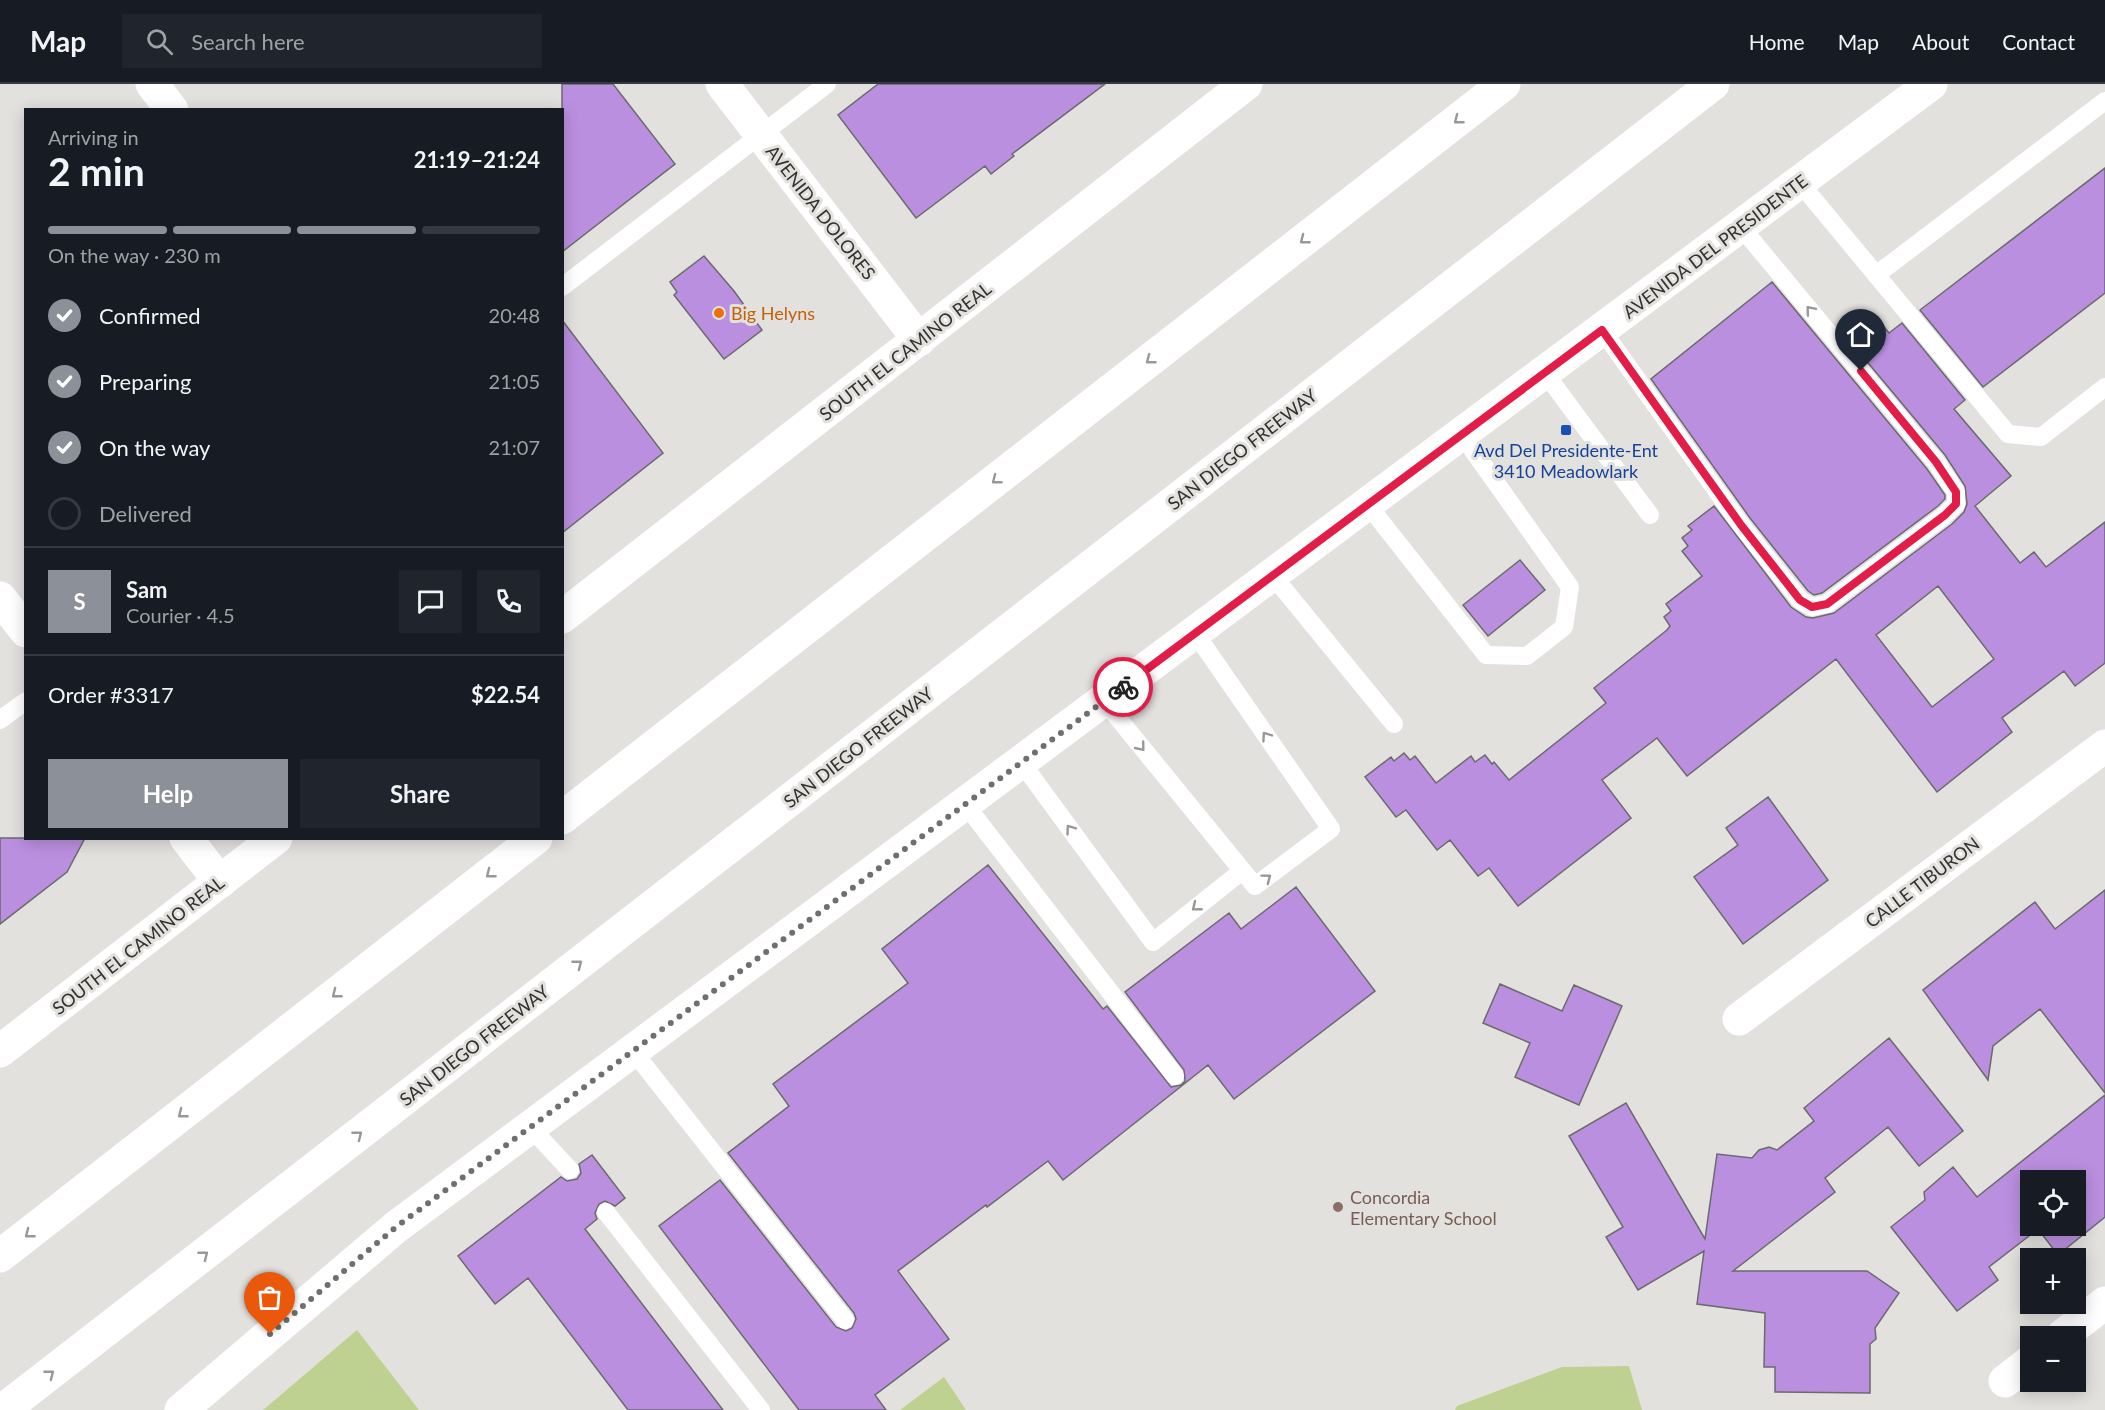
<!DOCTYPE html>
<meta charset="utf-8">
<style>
:root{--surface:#171b24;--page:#20242c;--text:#f1f3f6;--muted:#9ea1a6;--line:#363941;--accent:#8c9099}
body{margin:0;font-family:Lato,sans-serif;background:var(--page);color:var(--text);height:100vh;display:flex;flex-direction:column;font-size:22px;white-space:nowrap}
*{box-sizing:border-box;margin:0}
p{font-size:20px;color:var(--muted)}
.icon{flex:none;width:33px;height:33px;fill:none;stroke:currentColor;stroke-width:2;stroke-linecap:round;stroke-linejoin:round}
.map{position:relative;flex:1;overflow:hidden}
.sheet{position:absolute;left:24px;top:24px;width:540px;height:732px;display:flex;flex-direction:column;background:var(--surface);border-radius:0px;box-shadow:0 3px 15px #0003}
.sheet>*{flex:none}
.controls{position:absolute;left:2020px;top:1086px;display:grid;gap:12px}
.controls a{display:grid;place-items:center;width:66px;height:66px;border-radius:0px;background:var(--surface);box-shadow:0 3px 15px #0003;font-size:30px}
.pin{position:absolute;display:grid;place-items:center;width:51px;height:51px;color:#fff;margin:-62px -26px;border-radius:50% 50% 50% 0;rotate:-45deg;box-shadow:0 0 6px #0007}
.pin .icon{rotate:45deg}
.courier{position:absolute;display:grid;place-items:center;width:60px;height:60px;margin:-30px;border:4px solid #e11d48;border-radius:50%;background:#fff;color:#222;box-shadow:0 2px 8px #0007}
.summary em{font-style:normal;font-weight:700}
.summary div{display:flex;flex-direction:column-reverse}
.summary{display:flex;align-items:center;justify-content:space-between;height:102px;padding:0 24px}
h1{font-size:39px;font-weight:700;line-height:45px}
.bar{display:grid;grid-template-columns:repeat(4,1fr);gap:9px 6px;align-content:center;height:72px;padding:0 24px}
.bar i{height:8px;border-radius:4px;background:var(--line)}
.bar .current{background:var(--accent)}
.bar p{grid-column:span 4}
.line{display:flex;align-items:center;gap:15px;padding:0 24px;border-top:2px solid var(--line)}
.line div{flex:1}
.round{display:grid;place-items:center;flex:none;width:63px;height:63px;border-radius:0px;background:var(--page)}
ol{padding:0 24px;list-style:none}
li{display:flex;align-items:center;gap:18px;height:66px}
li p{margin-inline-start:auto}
li .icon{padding:6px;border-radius:50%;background:var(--accent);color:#fff;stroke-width:4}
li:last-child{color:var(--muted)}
li i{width:33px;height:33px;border:3px solid var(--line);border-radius:50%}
.cta{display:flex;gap:12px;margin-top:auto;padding:12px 24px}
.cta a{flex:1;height:69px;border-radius:0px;background:var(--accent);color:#fff;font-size:24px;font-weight:700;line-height:69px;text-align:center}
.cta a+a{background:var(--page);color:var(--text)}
header{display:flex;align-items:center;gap:36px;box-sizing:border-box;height:84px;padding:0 30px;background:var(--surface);border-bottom:2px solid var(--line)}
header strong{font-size:28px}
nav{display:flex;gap:33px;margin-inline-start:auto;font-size:21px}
.search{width:420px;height:54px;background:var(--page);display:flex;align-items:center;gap:15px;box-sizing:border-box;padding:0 21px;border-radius:0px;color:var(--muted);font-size:22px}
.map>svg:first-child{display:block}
.green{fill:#bfd190}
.building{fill:#bb8fe0;stroke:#6b6a6d;stroke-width:1.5;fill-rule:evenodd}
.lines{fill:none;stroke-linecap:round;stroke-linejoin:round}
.lane{stroke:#fff;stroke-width:18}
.street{stroke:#fff;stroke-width:33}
.secondary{stroke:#fff;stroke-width:33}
.primary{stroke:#fff;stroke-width:33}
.highway{stroke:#fff;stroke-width:33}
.oneway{stroke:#989898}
.done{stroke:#706f6d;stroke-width:6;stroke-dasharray:0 10.8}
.route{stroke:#e11d48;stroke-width:8}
.food-dot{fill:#e8710a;stroke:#e2e1de;stroke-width:2}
.transit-dot{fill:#1a4fb4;stroke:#e2e1de;stroke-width:2}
.education-dot{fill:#8d6e63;stroke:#e2e1de;stroke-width:2}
.labels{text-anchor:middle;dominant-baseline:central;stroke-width:6;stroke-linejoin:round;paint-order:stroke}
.street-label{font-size:18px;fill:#323130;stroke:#e2e1de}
.food-label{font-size:18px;fill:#c56008;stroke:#e2e1de;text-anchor:start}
.transit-label{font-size:18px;fill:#164399;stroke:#e2e1de}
.education-label{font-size:18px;fill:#785e54;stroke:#e2e1de;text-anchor:start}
</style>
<header>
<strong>Map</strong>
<div class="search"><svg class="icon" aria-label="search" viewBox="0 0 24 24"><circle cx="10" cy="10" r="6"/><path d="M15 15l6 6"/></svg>Search here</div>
<nav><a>Home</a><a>Map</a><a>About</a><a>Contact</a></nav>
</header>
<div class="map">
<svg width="2105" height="1326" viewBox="0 0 2105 1326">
<rect width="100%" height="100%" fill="#e2e1de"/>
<path class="green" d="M357 1246 419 1326H263Z
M1629 1282 1642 1326H1455L1457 1322 1562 1283Z
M944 1293 966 1326H900Z"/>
<path class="building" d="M562 0H613L675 80 562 168Z
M878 0H1105L1012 70 1014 72 991 90 985 82 916 134 838 31Z
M2105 84V209L1983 303 1920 226Z
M704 172 734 207 762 246 724 275 674 211 677 208 670 198Z
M1772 198 1927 385 1945 411V415L1938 422 1822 509 1814 511 1808 507 1750 434 1651 295Z
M1876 233 1889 249 1902 239 1965 316 1954 325 2011 392 1975 422 2020 479 2034 468 2046 483 2105 438V579L2075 602 2064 587 2002 634 2012 648 1937 708 1836 575 1687 692 1657 654 1602 696 1631 734 1518 822 1489 784 1478 792 1450 756 1437 766 1406 726 1396 733 1365 693 1391 673 1394 677 1404 669 1410 676 1415 672 1436 699 1471 672 1475 678 1485 671 1492 680 1494 678 1509 696 1606 619 1594 604 1667 546 1670 542 1664 533 1671 527 1666 520 1702 492 1682 467 1688 462 1682 454 1692 446 1688 442 1714 422 1791 523 1806 533 1813 534 1834 529 1952 440 1964 428 1967 420 1965 402 1945 371 1849 256ZM1938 502 1994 575 1932 623 1876 551Z
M562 236 663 369 562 449Z
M1520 476 1545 506 1488 552 1463 521Z
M1768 713 1828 796 1743 860 1694 793 1738 761 1726 744Z
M0 754H85L67 788 0 840Z
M988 781 1103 925 1107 922 1171 1003 1181 1001 1185 997 1184 986 1125 908 1229 829 1241 845 1296 803 1375 907 1234 1015 1208 981 1063 1096 1048 1077 987 1123 986 1121 898 1187 949 1255 875 1311 886 1326H799L659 1142 720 1096 836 1243 846 1247 852 1244 856 1235 854 1229 728 1069 789 1022 773 1000 908 899 882 865Z
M2105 806V1009L2040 925 1993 962 1988 996 1923 906 2035 818 2055 845Z
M1500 900 1562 927 1574 901 1622 922 1579 1021 1515 993 1530 959 1483 939Z
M1889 954 1963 1047 1919 1082 1888 1043 1825 1094 1835 1108 1733 1187H1867L1899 1209 1875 1244 1876 1255 1870 1260V1309L1775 1308V1283H1764L1765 1229 1697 1220 1704 1167 1638 1206 1606 1153 1623 1143 1569 1052 1626 1019 1705 1155 1717 1070 1752 1074 1759 1066 1769 1063 1777 1066 1814 1037 1804 1024Z
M2105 1011V1133L2058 1171 2038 1145 1989 1183 1998 1196 1957 1227 1891 1143 1925 1116 1924 1108 1953 1083 1977 1113ZM2031 1096H2076V1142H2031Z
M592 1071 625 1114 615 1122 605 1117 599 1120 595 1129 597 1135 585 1145 723 1326H628L528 1194 495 1220 458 1172 561 1093 567 1097 577 1095 581 1089 579 1080Z"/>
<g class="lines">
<path class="lane" d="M1800 99 2008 350 2041 353 2105 303
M1876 191 2105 17
M562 203 827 0
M1602 246 1741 441 1800 516 1812 523 1827 520 1945 431 1956 420V408L1936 378 1741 143
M1545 289 1650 431
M1368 421 1486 571 1527 572 1564 543 1570 503 1462 351
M1273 492 1394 640
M1104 617 1255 802 1331 745 1195 549
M0 636 26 617
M1021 678 1153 858 1242 787
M965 720 1175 992
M633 967 845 1236
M530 1043 570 1086
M606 1128 761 1326"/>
<path class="street" d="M152 0 172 26
M0 514 26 547
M186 754 220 798
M1739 935 2105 662
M2062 1252 2105 1219
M2005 1297 2031 1277"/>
<path class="secondary" d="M722 0 919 256
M181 1326 396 1143 1931 0"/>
<path class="primary" d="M562 533 1246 0
M0 967 276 754"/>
<path class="highway" d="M562 734 1504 0
M0 1172 536 754
M3 1326 1713 0"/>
</g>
<defs><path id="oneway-chevron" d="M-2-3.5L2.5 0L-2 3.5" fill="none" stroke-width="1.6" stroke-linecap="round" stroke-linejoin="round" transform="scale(1.5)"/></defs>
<g class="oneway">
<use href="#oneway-chevron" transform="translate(1458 36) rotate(142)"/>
<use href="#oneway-chevron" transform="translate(1304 156) rotate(142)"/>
<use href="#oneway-chevron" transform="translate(1810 226) rotate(-130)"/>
<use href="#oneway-chevron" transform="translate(1150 276) rotate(142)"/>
<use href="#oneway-chevron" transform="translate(996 396) rotate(142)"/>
<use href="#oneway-chevron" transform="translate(1266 652) rotate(-125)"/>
<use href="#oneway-chevron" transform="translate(1141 663) rotate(51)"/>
<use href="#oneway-chevron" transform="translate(1070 745) rotate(-126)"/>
<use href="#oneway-chevron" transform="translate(490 790) rotate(142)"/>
<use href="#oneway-chevron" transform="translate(1267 794) rotate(-37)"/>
<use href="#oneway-chevron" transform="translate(1196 823) rotate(141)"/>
<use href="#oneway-chevron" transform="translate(578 880) rotate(-38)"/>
<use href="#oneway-chevron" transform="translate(336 910) rotate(142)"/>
<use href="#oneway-chevron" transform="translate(182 1030) rotate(142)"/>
<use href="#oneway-chevron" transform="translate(358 1051) rotate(-38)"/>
<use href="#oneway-chevron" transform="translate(29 1150) rotate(142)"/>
<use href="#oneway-chevron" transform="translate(204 1171) rotate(-38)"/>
<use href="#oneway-chevron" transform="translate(50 1290) rotate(-38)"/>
</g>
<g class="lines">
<path class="done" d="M270 1250 396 1143 1123 603"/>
<path class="route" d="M1123 603 1602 246 1741 441 1800 516 1812 523 1827 520 1945 431 1956 420V408L1936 378 1861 287"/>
</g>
<circle class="food-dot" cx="719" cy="229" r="6"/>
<rect class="transit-dot" x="1560" y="340" width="12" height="12" rx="3"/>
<circle class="education-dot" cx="1338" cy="1123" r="6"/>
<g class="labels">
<g class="street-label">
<text transform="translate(821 128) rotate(52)">AVENIDA DOLORES</text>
<text transform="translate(1715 162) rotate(-37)">AVENIDA DEL PRESIDENTE</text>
<text transform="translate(905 267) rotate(-38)">SOUTH EL CAMINO REAL</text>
<text transform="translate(1242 365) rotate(-38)">SAN DIEGO FREEWAY</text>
<text transform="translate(858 663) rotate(-38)">SAN DIEGO FREEWAY</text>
<text transform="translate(1922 798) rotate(-37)">CALLE TIBURON</text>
<text transform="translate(138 861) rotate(-38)">SOUTH EL CAMINO REAL</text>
<text transform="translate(474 961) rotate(-38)">SAN DIEGO FREEWAY</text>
</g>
<g class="food-label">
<text x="731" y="229">Big Helyns</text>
</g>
<g class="transit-label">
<text x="1566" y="366">Avd Del Presidente-Ent<tspan x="1566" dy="21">3410 Meadowlark</tspan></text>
</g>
<g class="education-label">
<text x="1350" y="1113">Concordia<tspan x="1350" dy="21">Elementary School</tspan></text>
</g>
</g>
</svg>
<div class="controls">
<a><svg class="icon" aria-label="locate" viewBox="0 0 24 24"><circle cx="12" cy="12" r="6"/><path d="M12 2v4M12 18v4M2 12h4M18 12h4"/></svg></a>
<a>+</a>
<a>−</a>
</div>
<div class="pin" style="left:270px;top:1250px;background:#ea580c"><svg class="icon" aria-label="bag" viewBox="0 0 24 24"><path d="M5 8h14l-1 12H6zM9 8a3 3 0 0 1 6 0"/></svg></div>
<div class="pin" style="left:1861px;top:287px;background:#1f2937"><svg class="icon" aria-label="home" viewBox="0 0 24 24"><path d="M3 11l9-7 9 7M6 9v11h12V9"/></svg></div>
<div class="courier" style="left:1123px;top:603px"><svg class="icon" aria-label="bike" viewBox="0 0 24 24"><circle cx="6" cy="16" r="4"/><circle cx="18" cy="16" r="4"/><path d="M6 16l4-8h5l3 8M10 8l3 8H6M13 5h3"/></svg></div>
<section class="sheet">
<div class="summary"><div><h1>2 min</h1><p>Arriving in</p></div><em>21:19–21:24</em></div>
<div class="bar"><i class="current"></i><i class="current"></i><i class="current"></i><i></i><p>On the way · 230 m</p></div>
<ol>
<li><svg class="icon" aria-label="check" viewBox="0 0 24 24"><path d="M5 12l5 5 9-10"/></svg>Confirmed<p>20:48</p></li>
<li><svg class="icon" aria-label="check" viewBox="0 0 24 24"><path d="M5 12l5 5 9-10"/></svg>Preparing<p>21:05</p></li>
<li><svg class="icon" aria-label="check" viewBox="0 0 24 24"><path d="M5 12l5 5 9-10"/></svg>On the way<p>21:07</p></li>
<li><i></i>Delivered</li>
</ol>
<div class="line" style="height:108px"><b class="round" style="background:var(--accent);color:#fff">S</b><div><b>Sam</b><p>Courier · 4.5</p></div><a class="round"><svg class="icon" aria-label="chat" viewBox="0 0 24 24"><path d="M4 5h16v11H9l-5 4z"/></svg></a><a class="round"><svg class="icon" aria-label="phone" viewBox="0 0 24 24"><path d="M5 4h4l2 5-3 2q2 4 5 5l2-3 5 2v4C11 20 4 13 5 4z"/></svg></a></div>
<div class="line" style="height:78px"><div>Order #3317</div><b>$22.54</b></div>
<div class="cta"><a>Help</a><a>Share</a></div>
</section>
</div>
